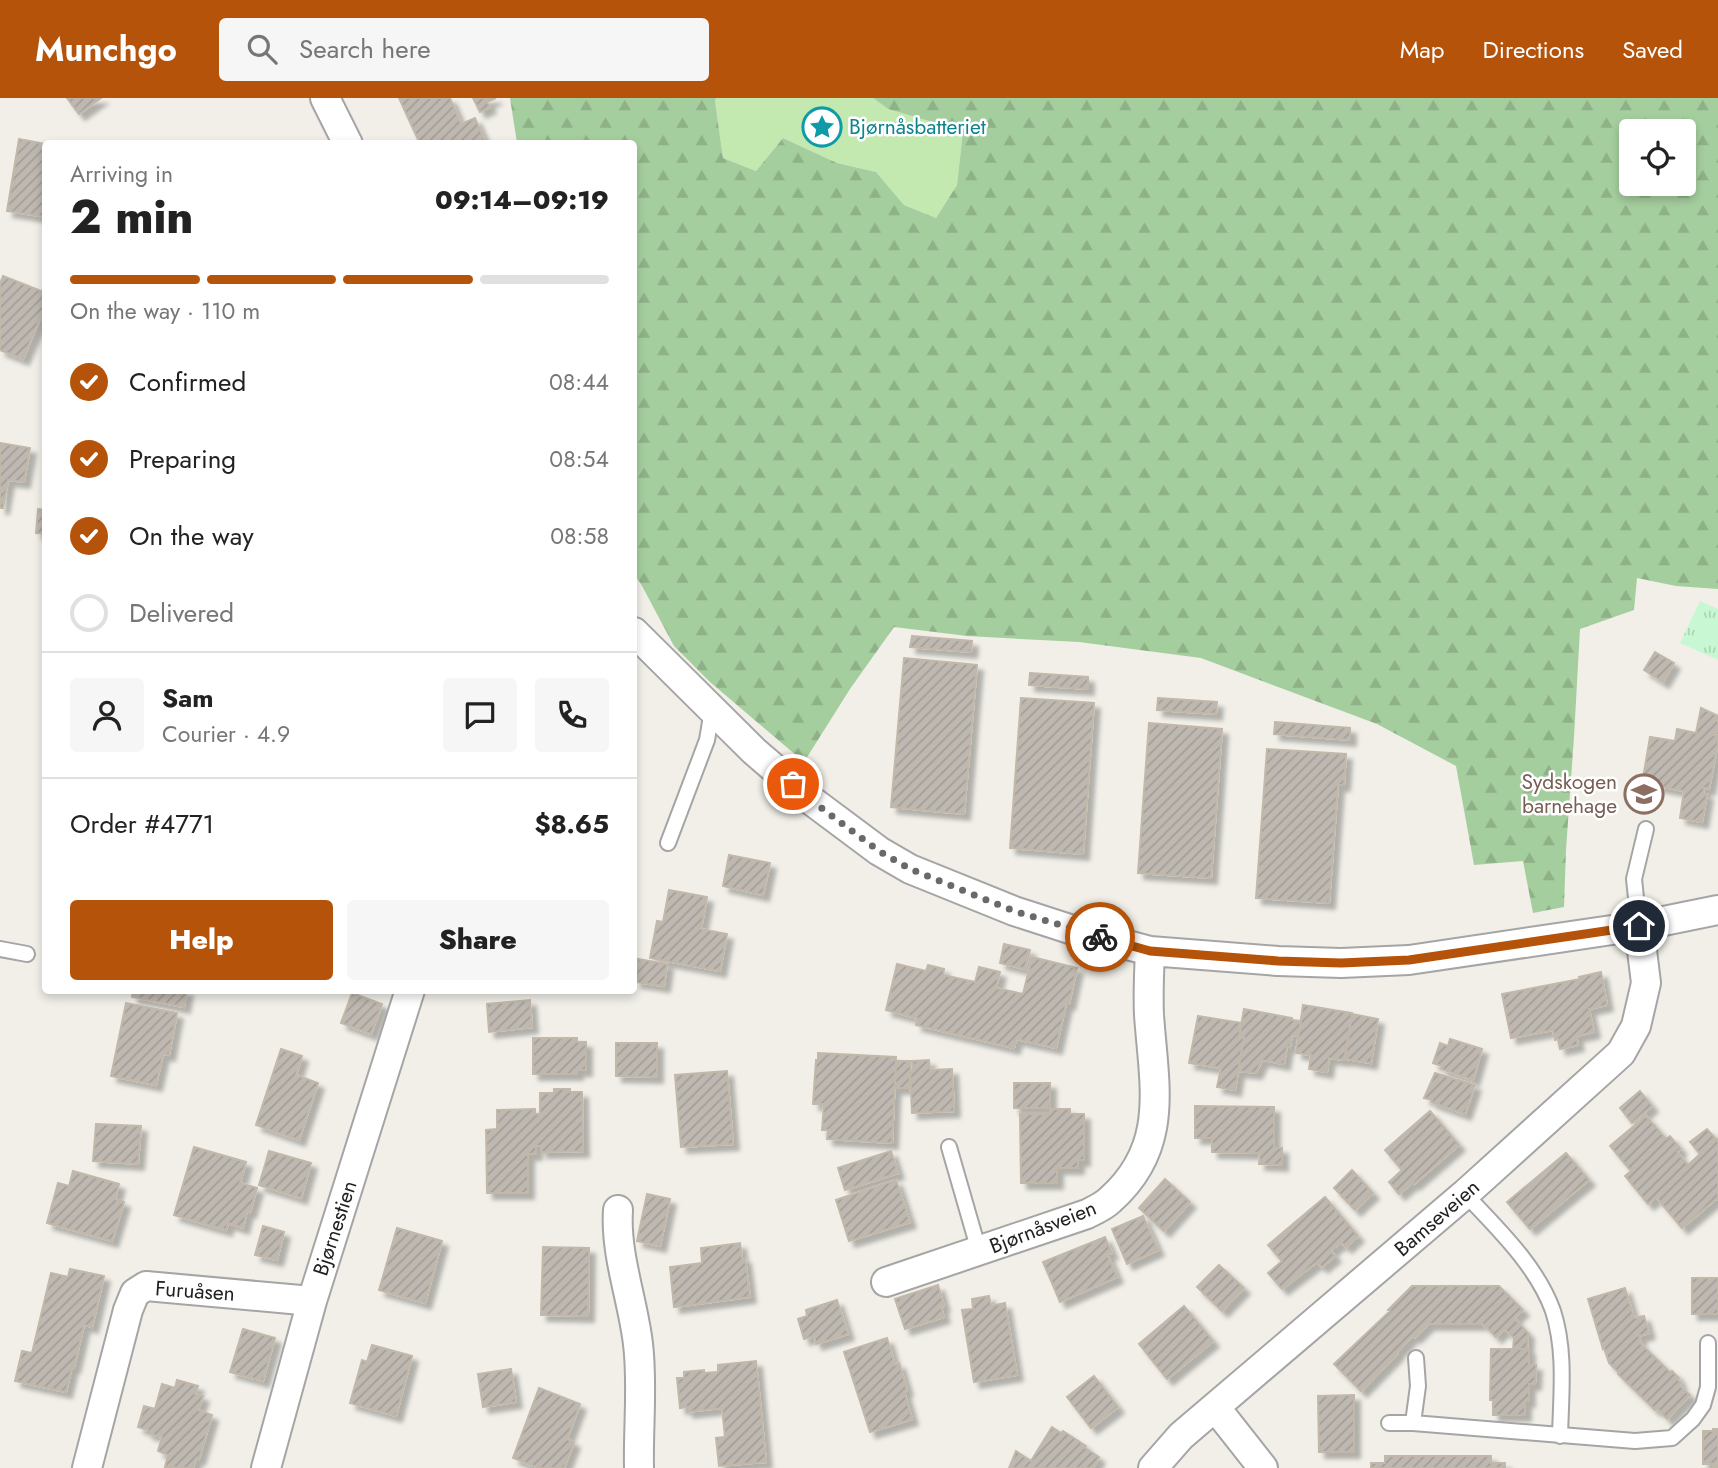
<!DOCTYPE html>
<meta charset="utf-8">
<style>
:root{--surface:#fff;--page:#f6f6f6;--text:#222;--muted:#767676;--line:#e0e0e0;--accent:#b45309}
body{margin:0;font-family:Jost,sans-serif;background:var(--page);color:var(--text);height:100vh;display:flex;flex-direction:column;font-size:26px;white-space:nowrap}
*{box-sizing:border-box;margin:0}
p{font-size:23px;color:var(--muted)}
.icon{flex:none;width:38px;height:38px;fill:none;stroke:currentColor;stroke-width:2;stroke-linecap:round;stroke-linejoin:round}
.map{position:relative;flex:1;overflow:hidden}
.drawer{position:absolute;left:42px;top:42px;width:595px;height:854px;display:flex;flex-direction:column;background:var(--surface);border-radius:7px;box-shadow:0 4px 10px #0003}
.drawer>*{flex:none}
.fabs{position:absolute;left:1619px;top:21px;display:grid;gap:14px}
.fabs a{display:grid;place-items:center;width:77px;height:77px;border-radius:7px;background:var(--surface);box-shadow:0 4px 10px #0003;font-size:35px}
.pin{position:absolute;display:grid;place-items:center;width:60px;height:60px;color:#fff;margin:-30px;border:4px solid #fff;border-radius:50%;box-shadow:0 2px 7px #0007}
.courier{position:absolute;display:grid;place-items:center;width:70px;height:70px;margin:-35px;border:5px solid #b45309;border-radius:50%;background:#fff;color:#222;box-shadow:0 2px 9px #0007}
.overview em{font-style:normal;font-weight:800}
.overview div{display:flex;flex-direction:column-reverse}
.overview{display:flex;align-items:center;justify-content:space-between;height:119px;padding:0 28px}
h1{font-size:46px;font-weight:800;line-height:52px}
.bar{display:grid;grid-template-columns:repeat(4,1fr);gap:10px 7px;align-content:center;height:84px;padding:0 28px}
.bar i{height:9px;border-radius:5px;background:var(--line)}
.bar .on{background:var(--accent)}
.bar p{grid-column:span 4}
.line{display:flex;align-items:center;gap:18px;padding:0 28px;border-top:2px solid var(--line)}
.line div{flex:1}
.round{display:grid;place-items:center;flex:none;width:74px;height:74px;border-radius:7px;background:var(--page)}
ol{padding:0 28px;list-style:none}
li{display:flex;align-items:center;gap:21px;height:77px}
li p{margin-inline-start:auto}
li .icon{padding:7px;border-radius:50%;background:var(--accent);color:#fff;stroke-width:4}
li:last-child{color:var(--muted)}
li i{width:38px;height:38px;border:4px solid var(--line);border-radius:50%}
.primary-button{display:flex;gap:14px;margin-top:auto;padding:14px 28px}
.primary-button a{flex:1;height:80px;border-radius:7px;background:var(--accent);color:#fff;font-size:28px;font-weight:800;line-height:80px;text-align:center}
.primary-button a+a{background:var(--page);color:var(--text)}
header{display:flex;align-items:center;gap:42px;box-sizing:border-box;height:98px;padding:0 35px;background:var(--accent);color:#fff}
header strong{font-size:33px}
nav{display:flex;gap:38px;margin-inline-start:auto;font-size:24px}
.search{width:490px;height:63px;background:var(--page);display:flex;align-items:center;gap:18px;box-sizing:border-box;padding:0 24px;border-radius:7px;color:var(--muted);font-size:26px}
.map>svg:first-child{display:block}
.grass{fill:#c3e8b0}
.forest{fill:url(#forest-firs);fill-rule:evenodd}
.park{fill:url(#park-tufts)}
.building{fill:url(#building-hatch);stroke:#c2b8aa;stroke-width:2;filter:url(#shadow)}
.lines{fill:none;stroke-linecap:round;stroke-linejoin:round}
.lane-casing{stroke:#a5a5a5;stroke-width:18}
.street-casing{stroke:#a5a5a5;stroke-width:32}
.lane{stroke:#fff;stroke-width:14}
.street{stroke:#fff;stroke-width:28}
.done{stroke:#6a6967;stroke-width:7;stroke-dasharray:0 12.6}
.route{stroke:#b45309;stroke-width:9}
.labels{text-anchor:middle;dominant-baseline:central;stroke-width:5;stroke-linejoin:round;paint-order:stroke}
.culture-label{font-size:21px;fill:#0d838f;stroke:#fff;text-anchor:start}
.education-label{font-size:21px;fill:#785e54;stroke:#fff;text-anchor:end}
.street-label{font-size:21px;fill:#212121;stroke:#fff}
</style>
<header>
<strong>Munchgo</strong>
<div class="search"><svg class="icon" aria-label="search" viewBox="0 0 24 24"><circle cx="10" cy="10" r="6"/><path d="M15 15l6 6"/></svg>Search here</div>
<nav><a>Map</a><a>Directions</a><a>Saved</a></nav>
</header>
<div class="map">
<svg width="1718" height="1370" viewBox="0 0 1718 1370">
<defs>
<pattern id="forest-firs" width="22" height="20" patternUnits="userSpaceOnUse" patternTransform="scale(1.75)"><rect width="22" height="20" fill="#a5ce9e"/><path d="M5 1l3.5 6h-7zM16 11l3.5 6h-7z" fill="#8eb188"/></pattern>
<pattern id="park-tufts" width="24" height="20" patternUnits="userSpaceOnUse" patternTransform="scale(1.75)"><rect width="24" height="20" fill="#c7f8d3"/><path d="M3 7l-1-3M5 7V3M7 7l1-3M15 17l-1-3M17 17v-4M19 17l1-3" fill="none" stroke="#abd4b5"/></pattern>
<pattern id="building-hatch" width="6" height="6" patternUnits="userSpaceOnUse" patternTransform="scale(1.75)"><rect width="6" height="6" fill="#beb8b1"/><path d="M-1 1l2-2M0 6l6-6M5 7l2-2" fill="none" stroke="#a39e98"/></pattern>
<filter id="shadow"><feDropShadow dx="6" dy="6" stdDeviation="2" flood-color="#0004"/></filter>
</defs>
<rect width="100%" height="100%" fill="#f1efe8"/>
<path class="grass" d="M716 0H873L888 11 963 33 957 87 936 120 904 107 876 74 837 65 783 40 756 73 723 60 715 3Z"/>
<path class="forest" d="M510 0H716L715 3 723 60 756 73 783 40 837 65 876 74 904 107 936 120 957 87 963 33 888 11 873 0H1718V491L1676 488 1637 480 1634 512 1580 531 1574 639 1566 752 1564 809 1533 815 1523 763 1474 767 1456 668 1377 626 1201 560 1079 544 967 538 894 529 850 591 804 664 710 584 674 548 641 486 634 477V46L517 45ZM1631 33H1684V86H1631Z"/>
<path class="park" d="M1700 503 1718 511V562L1680 545Z"/>
<path class="building" d="M67 0H101L79 16Z
M399 0H450L461 26 475 20 485 43 479 46H420Z
M473 0H496L487 4 490 9 480 14Z
M19 41 46 46V119L7 113Z
M3 178 46 195V206L23 261 0 252V186Z
M0 345 30 350 24 384 8 382 3 410H0Z
M38 411 46 412V436L36 435Z
M912 538 972 543 971 554 910 549Z
M1655 554 1674 565 1663 584 1644 572Z
M904 560 977 567 964 716 891 709Z
M1030 575 1088 579V591L1029 587Z
M1021 600 1094 605 1083 756 1010 750Z
M1158 600 1217 604 1216 616 1157 612Z
M1701 610 1718 618V631L1713 637 1718 638V645L1709 691 1704 690 1703 696H1707L1702 724 1680 720 1684 693 1657 688 1658 683 1643 680 1650 639 1675 643 1677 631 1696 635Z
M1275 624 1350 630V642L1274 636Z
M1149 625 1222 631 1211 780 1138 775Z
M1267 651 1346 656 1344 687H1338L1329 805 1256 800Z
M729 757 770 765 763 797 723 788Z
M669 792 707 799 701 831 727 836 720 873 650 860 657 823 663 824Z
M1004 846 1030 852 1025 871 1000 865Z
M1032 859 1077 870 1069 906H1066L1056 950 1016 941 1014 950 916 927 917 920 886 912 897 866 926 873 928 867 944 871 943 877 975 884 979 869 1000 874 996 890 1023 896Z
M638 861 667 866 664 888 635 884Z
M1601 874 1607 907 1589 911 1594 934 1576 938 1578 947 1560 951 1558 941 1555 942 1553 932 1511 940 1502 896 1580 881 1579 879Z
M133 892H187L184 909 132 899Z
M352 895 382 906 371 936 341 925Z
M530 902 532 929 489 934 487 906Z
M126 905 177 915 169 957 163 956 156 987 111 978Z
M1303 907 1352 915 1344 962 1329 960 1327 974 1309 971 1311 957 1296 955Z
M1244 911 1292 920V922L1301 923 1298 938 1292 937 1290 949 1287 948 1284 966 1262 962 1256 975 1238 973 1244 939H1239Z
M1352 916 1378 921 1371 965 1345 961Z
M1198 918 1242 925 1239 939H1244L1235 992 1217 989 1221 970 1189 965Z
M533 940H577V944H586V972H577V976H533Z
M1450 941 1482 951 1473 982 1441 971 1442 968 1433 965 1440 945 1448 948Z
M616 945H657V979L616 978Z
M281 951 302 958 296 977 318 985 299 1042 256 1027Z
M818 955 896 959 892 1045 827 1041 828 1032H822L824 1006H813L816 962H818Z
M929 962 930 972 952 971 954 1013 912 1015 910 973H913V963Z
M896 963H911L909 990H895Z
M727 973 733 1046 681 1049 675 977Z
M1435 975 1475 987 1465 1016 1431 1004 1432 1002 1424 1000Z
M1014 985H1050V1010H1014Z
M554 991H570V994H582L583 1053 541 1054V1048H536V1056H528V1095H487L486 1032 497 1031V1012L535 1011V1016H540V995H554Z
M1640 993 1652 1008 1632 1025 1620 1010Z
M1195 1008 1274 1009V1050H1282V1067L1259 1066 1260 1055 1212 1054V1040H1195Z
M1050 1011H1070V1016H1084V1062H1078V1070H1057V1085H1021L1020 1016H1050Z
M1430 1013 1459 1047 1414 1086 1413 1084 1399 1096 1389 1084 1402 1072 1385 1052Z
M1646 1018 1666 1041 1670 1038 1681 1051 1677 1054 1688 1067 1700 1056 1690 1044 1707 1031 1717 1042 1718 1041V1102L1717 1100 1682 1130 1656 1099 1648 1106 1625 1078 1631 1073 1610 1048Z
M96 1026 141 1028 138 1066 93 1063Z
M194 1049 246 1064 240 1085 257 1090 250 1114 247 1113 243 1130 228 1125 226 1132 174 1117Z
M269 1053 311 1065 301 1100 259 1087Z
M891 1053 898 1075 845 1092 838 1070Z
M1566 1055 1589 1082 1530 1131 1507 1104Z
M1352 1072 1373 1095 1355 1112 1334 1090Z
M73 1073 119 1086 115 1101 124 1104 112 1143 47 1125 58 1085 69 1088Z
M1165 1081 1190 1104 1164 1133 1139 1110Z
M896 1082 910 1124 849 1143 836 1102Z
M647 1096 670 1101 660 1148 637 1143Z
M1325 1099 1358 1138 1346 1149 1341 1144 1330 1153 1335 1158 1322 1169 1317 1164 1282 1191 1268 1175 1282 1163 1268 1147Z
M1143 1118 1158 1152 1127 1166 1112 1131Z
M263 1128 284 1134 277 1162 255 1157Z
M397 1130 442 1143 425 1205 379 1192Z
M1105 1139 1112 1155 1107 1156 1117 1179 1060 1204 1043 1164Z
M740 1145 742 1160H745L750 1199 674 1209 670 1169 702 1165 701 1150Z
M543 1149 589 1150 588 1218 541 1217Z
M1219 1167 1244 1190 1222 1213 1197 1189Z
M70 1171 104 1178 92 1229 84 1227 74 1269 72 1268 66 1294 15 1283 22 1253 32 1255 51 1175 68 1179Z
M1692 1180H1718V1216H1692Z
M938 1187 944 1208 941 1209 944 1219 905 1231 895 1201Z
M1412 1188H1499L1523 1212 1514 1220 1528 1235 1527 1251H1513L1514 1240 1504 1231 1496 1239 1483 1226H1428L1415 1239 1413 1237 1396 1255 1397 1256 1361 1293 1334 1266 1390 1213 1388 1212Z
M1625 1190 1634 1220 1644 1218 1649 1235 1639 1238 1641 1246 1671 1275 1672 1273 1679 1280 1677 1281 1681 1285 1679 1287 1690 1297 1667 1321 1657 1310 1655 1312 1618 1276 1619 1275 1609 1265 1604 1250 1603 1251 1588 1201Z
M989 1198 991 1208 1005 1205 1017 1277 974 1284 962 1212 973 1211 972 1201Z
M837 1202 848 1236 816 1246 814 1238 804 1241 798 1221 807 1218 806 1212Z
M1184 1208 1213 1243 1167 1281 1139 1246Z
M243 1231 275 1240 263 1283 230 1274Z
M887 1240 895 1267 899 1265 907 1292 904 1293 912 1321 870 1334 844 1254Z
M372 1247 412 1258 396 1318 350 1305 362 1262 367 1264Z
M1491 1251H1529V1267H1536L1535 1286H1529V1303H1525V1317H1493V1302H1490Z
M756 1263 766 1364 719 1368 716 1340 725 1339 722 1310 687 1314V1309L680 1310 677 1280H684V1274L704 1272V1275L718 1274V1267Z
M511 1271 516 1304 483 1309 478 1276Z
M1094 1278 1118 1309 1091 1330 1067 1299Z
M177 1282 198 1288 195 1296 203 1298 198 1312 212 1317 199 1361 196 1360 193 1370 165 1369 168 1357 158 1353 162 1339 147 1335 148 1332 138 1329 144 1308 155 1311 162 1286 175 1290Z
M539 1290 580 1306 567 1341 574 1344 564 1370H539L513 1360Z
M1354 1297V1354H1319L1318 1298Z
M1052 1329 1061 1335 1063 1333 1086 1348 1085 1350 1099 1359 1093 1370H1009L1016 1353 1031 1363Z
M1713 1331H1718V1369H1713V1366H1703V1333H1713Z
M1385 1358H1491V1365H1505V1370H1371V1365H1385Z"/>
<g class="lines">
<g class="lane-casing">
<path id="lane" d="M668 745 707 642 712 612
M1639 828 1634 781 1646 731
M0 851 27 856
M949 1049 979 1153
M1465 1096C1497 1130 1537 1168 1553 1213 1566 1253 1561 1297 1560 1338
M1389 1325H1413L1635 1343 1672 1340 1693 1321 1703 1307 1708 1289V1245
M1413 1325 1418 1288 1416 1260"/>
</g>
<g class="street-casing">
<path id="street" d="M325 0 348 46
M634 534 754 653 812 703 879 753 910 771 1014 813 1082 835 1150 853 1278 863 1341 865 1409 862 1639 828 1718 812
M618 1112C615 1157 633 1202 638 1246 643 1286 638 1329 639 1370
M886 1184 1087 1116C1095 1112 1104 1108 1110 1102 1170 1049 1154 988 1149 917 1148 896 1149 874 1150 853
M1215 1309 1263 1370
M87 1370 128 1212 135 1195 146 1188 312 1203
M266 1370 312 1203 410 892
M1153 1370 1181 1338 1465 1096 1621 955 1636 928 1646 885 1639 828"/>
</g>
<use href="#lane" class="lane"/>
<use href="#street" class="street"/>
</g>
<g class="lines">
<path class="done" d="M793 686 812 703 879 753 910 771 1014 813 1100 839"/>
<path class="route" d="M1100 839 1150 853 1278 863 1341 865 1409 862 1639 828"/>
</g>
<defs>
<g id="sight-ring" transform="scale(2.0125)"><circle r="9.5" fill="#fff" stroke="#0f9aa8" stroke-width="1.5"/><path d="M0-6L1.8-2.2L6-1.7L2.9 1.2L3.7 5.4L0 3.3L-3.7 5.4L-2.9 1.2L-6-1.7L-1.8-2.2Z" fill="#0f9aa8"/></g>
<g id="school-ring" transform="scale(2.0125)"><circle r="9.5" fill="#fff" stroke="#8d6e63" stroke-width="1.5"/><path d="M0-5L7-2L0 1L-7-2ZM-4 1L0 2.5L4 1V4Q0 6-4 4Z" fill="#8d6e63"/></g>
</defs>
<g fill-rule="evenodd">
<use href="#sight-ring" x="822" y="29"/>
<use href="#school-ring" x="1644" y="696"/>
</g>
<g class="labels">
<g class="culture-label">
<text x="849" y="29">Bjørnåsbatteriet</text>
</g>
<g class="education-label">
<text x="1617" y="684">Sydskogen<tspan x="1617" dy="24">barnehage</tspan></text>
</g>
<g class="street-label">
<text transform="translate(1437 1120) rotate(-41)">Bamseveien</text>
<text transform="translate(1043 1129) rotate(-21)">Bjørnåsveien</text>
<text transform="translate(335 1130) rotate(-72)">Bjørnestien</text>
<text transform="translate(195 1193) rotate(4)">Furuåsen</text>
</g>
</g>
</svg>
<div class="fabs">
<a><svg class="icon" aria-label="locate" viewBox="0 0 24 24"><circle cx="12" cy="12" r="6"/><path d="M12 2v4M12 18v4M2 12h4M18 12h4"/></svg></a>
</div>
<div class="pin" style="left:793px;top:686px;background:#ea580c"><svg class="icon" aria-label="bag" viewBox="0 0 24 24"><path d="M5 8h14l-1 12H6zM9 8a3 3 0 0 1 6 0"/></svg></div>
<div class="pin" style="left:1639px;top:828px;background:#1f2937"><svg class="icon" aria-label="home" viewBox="0 0 24 24"><path d="M3 11l9-7 9 7M6 9v11h12V9"/></svg></div>
<div class="courier" style="left:1100px;top:839px"><svg class="icon" aria-label="bike" viewBox="0 0 24 24"><circle cx="6" cy="16" r="4"/><circle cx="18" cy="16" r="4"/><path d="M6 16l4-8h5l3 8M10 8l3 8H6M13 5h3"/></svg></div>
<section class="drawer">
<div class="overview"><div><h1>2 min</h1><p>Arriving in</p></div><em>09:14–09:19</em></div>
<div class="bar"><i class="on"></i><i class="on"></i><i class="on"></i><i></i><p>On the way · 110 m</p></div>
<ol>
<li><svg class="icon" aria-label="check" viewBox="0 0 24 24"><path d="M5 12l5 5 9-10"/></svg>Confirmed<p>08:44</p></li>
<li><svg class="icon" aria-label="check" viewBox="0 0 24 24"><path d="M5 12l5 5 9-10"/></svg>Preparing<p>08:54</p></li>
<li><svg class="icon" aria-label="check" viewBox="0 0 24 24"><path d="M5 12l5 5 9-10"/></svg>On the way<p>08:58</p></li>
<li><i></i>Delivered</li>
</ol>
<div class="line" style="height:126px"><a class="round"><svg class="icon" aria-label="person" viewBox="0 0 24 24"><circle cx="12" cy="8" r="4"/><path d="M4 21q1-7 8-7t8 7"/></svg></a><div><b>Sam</b><p>Courier · 4.9</p></div><a class="round"><svg class="icon" aria-label="chat" viewBox="0 0 24 24"><path d="M4 5h16v11H9l-5 4z"/></svg></a><a class="round"><svg class="icon" aria-label="phone" viewBox="0 0 24 24"><path d="M5 4h4l2 5-3 2q2 4 5 5l2-3 5 2v4C11 20 4 13 5 4z"/></svg></a></div>
<div class="line" style="height:91px"><div>Order #4771</div><b>$8.65</b></div>
<div class="primary-button"><a>Help</a><a>Share</a></div>
</section>
</div>
